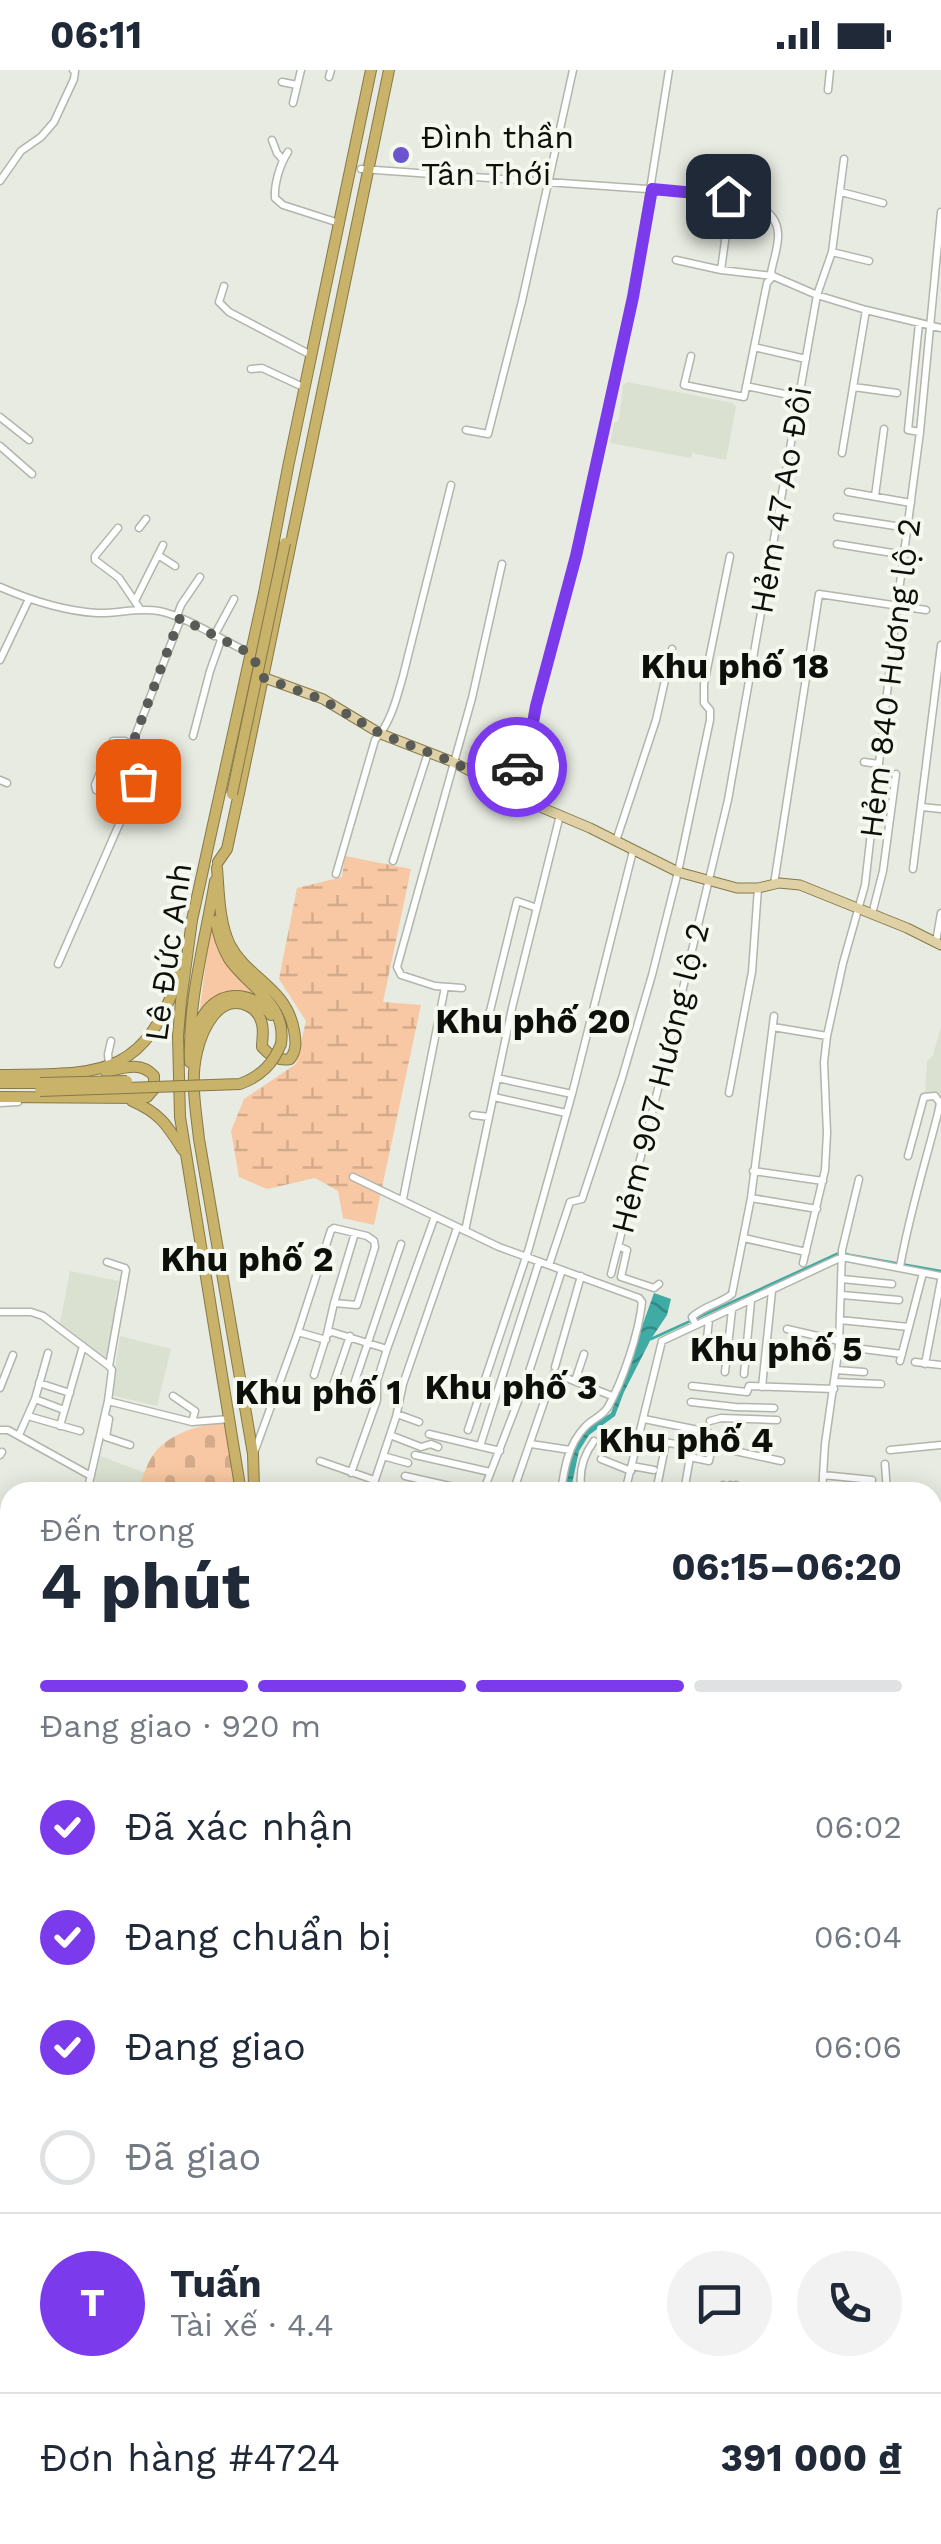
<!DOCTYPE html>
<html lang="vi">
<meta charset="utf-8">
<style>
:root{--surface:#fff;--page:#f2f2f3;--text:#1f2937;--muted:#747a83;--line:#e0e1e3;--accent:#7c3aed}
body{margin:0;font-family:"Work Sans",sans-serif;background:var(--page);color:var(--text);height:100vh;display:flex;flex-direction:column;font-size:38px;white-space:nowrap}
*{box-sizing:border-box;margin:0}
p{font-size:32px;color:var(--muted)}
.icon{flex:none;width:55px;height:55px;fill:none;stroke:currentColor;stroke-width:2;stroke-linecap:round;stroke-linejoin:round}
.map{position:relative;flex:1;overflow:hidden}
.side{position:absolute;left:0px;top:1412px;width:942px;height:1062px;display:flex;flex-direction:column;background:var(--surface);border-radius:30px 30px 0 0;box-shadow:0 5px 25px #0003}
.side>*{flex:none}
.pin{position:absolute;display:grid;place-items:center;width:85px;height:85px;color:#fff;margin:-42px;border-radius:20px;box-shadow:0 5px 15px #0006}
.courier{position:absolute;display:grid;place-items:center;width:100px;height:100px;margin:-50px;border:8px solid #7c3aed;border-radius:50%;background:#fff;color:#222;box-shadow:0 2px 12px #0007}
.head em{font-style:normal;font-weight:700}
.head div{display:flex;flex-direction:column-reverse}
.head{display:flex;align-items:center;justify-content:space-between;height:170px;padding:0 40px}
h1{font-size:65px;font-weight:700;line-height:75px}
.bar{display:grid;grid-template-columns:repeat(4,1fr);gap:15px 10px;align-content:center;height:120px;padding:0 40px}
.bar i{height:12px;border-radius:8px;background:var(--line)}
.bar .active{background:var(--accent)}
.bar p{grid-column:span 4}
.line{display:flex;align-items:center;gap:25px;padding:0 40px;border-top:2px solid var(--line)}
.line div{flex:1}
.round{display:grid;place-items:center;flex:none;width:105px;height:105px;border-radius:52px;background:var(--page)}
ol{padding:0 40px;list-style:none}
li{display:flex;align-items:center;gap:30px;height:110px}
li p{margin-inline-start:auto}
li .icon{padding:10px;border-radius:50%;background:var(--accent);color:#fff;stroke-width:4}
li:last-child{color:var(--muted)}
li i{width:55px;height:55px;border:5px solid var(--line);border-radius:50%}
.status{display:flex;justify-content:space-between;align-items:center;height:70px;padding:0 50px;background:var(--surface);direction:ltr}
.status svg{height:28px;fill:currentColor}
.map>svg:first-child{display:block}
.built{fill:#dae1d0}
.industrial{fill:url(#industrial-grid)}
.grass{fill:#f7c8a3}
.wetland{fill:url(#wetland-marsh)}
.cemetery{fill:url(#cemetery-stones)}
.water{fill:url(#water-waves)}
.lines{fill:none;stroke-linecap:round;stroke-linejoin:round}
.stream{stroke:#40aaa4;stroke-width:2.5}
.canal{stroke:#40aaa4;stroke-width:5}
.minor-casing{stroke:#b1b5ab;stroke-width:9}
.major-casing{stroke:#877948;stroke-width:11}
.highway-casing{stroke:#877948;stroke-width:12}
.minor{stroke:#fff;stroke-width:6}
.major{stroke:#dfd1a5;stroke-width:9}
.highway{stroke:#c9b269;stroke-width:10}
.highway-bridge-casing{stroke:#877948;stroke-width:12;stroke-linecap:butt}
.highway-bridge{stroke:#c9b269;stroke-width:10}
.done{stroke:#595c56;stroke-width:10;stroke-dasharray:0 18}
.route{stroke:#7c3aed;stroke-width:12}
.poi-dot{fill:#6c54ce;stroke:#f4f8ee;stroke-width:4}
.labels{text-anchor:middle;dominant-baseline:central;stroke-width:8;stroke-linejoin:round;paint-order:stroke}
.poi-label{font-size:32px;fill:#0d0f0b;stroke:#f4f8ee;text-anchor:start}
.street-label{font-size:32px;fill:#0d0f0b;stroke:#f4f8ee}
.neighbourhood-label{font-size:35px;font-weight:bold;fill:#0d0f0b;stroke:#f4f8ee}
</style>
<div class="status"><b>06:11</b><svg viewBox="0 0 49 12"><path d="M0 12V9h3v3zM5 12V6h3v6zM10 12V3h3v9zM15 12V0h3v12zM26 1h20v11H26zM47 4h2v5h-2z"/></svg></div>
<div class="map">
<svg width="941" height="2474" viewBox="0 0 941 2474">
<defs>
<pattern id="industrial-grid" width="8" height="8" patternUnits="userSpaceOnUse" patternTransform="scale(2.5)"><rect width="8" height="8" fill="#dae1d0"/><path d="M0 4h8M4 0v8" fill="none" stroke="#bac0b1"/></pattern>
<pattern id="wetland-marsh" width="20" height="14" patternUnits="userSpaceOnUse" patternTransform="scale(2.5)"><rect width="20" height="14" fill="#f7c8a3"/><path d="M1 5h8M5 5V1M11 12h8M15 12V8" fill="none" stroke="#d3ab8b"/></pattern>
<pattern id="cemetery-stones" width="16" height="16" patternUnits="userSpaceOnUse" patternTransform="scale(2.5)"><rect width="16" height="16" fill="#f7c8a3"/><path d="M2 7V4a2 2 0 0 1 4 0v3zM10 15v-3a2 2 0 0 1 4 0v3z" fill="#d3ab8b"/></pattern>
<pattern id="water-waves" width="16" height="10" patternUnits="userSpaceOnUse" patternTransform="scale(2.5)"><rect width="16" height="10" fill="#40aaa4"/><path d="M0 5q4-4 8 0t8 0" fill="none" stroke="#348984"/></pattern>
</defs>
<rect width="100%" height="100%" fill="#e7ebe1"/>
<path class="built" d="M627 312 733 333 736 337 726 390 692 383 691 388 610 373 614 353 619 350 623 315Z
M941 957V1028L939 1025 925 1022 927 992 933 985Z
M70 1201 119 1211 115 1229 119 1231 108 1291 60 1253Z
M120 1266 171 1279 157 1336 111 1325Z
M100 1386 145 1403 137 1422H92Z"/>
<path class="industrial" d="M941 2177V2474H638L632 2465H932V2179Z
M10 2364V2465H535L541 2474H0V2366Z"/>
<path class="grass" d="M211 854 263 930 258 928 199 945Z"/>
<path class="wetland" d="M345 786 411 799 383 932 421 935 374 1155 343 1148 338 1121 315 1108 267 1119 239 1107 231 1061 244 1029 296 994 306 951 279 909 297 818 342 807Z"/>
<path class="cemetery" d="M226 1352 237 1422H137C142 1410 146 1395 153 1385 170 1362 200 1355 226 1352Z"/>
<path class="water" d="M654 1223 671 1229 667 1245 651 1269 624 1322 615 1346 589 1365 579 1381 572 1414 574 1422H566L567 1401 576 1372 587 1359 611 1343Z"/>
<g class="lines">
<path class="stream" d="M651 1269 839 1183 941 1201
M932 1605H941"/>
<path class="canal" d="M0 2339 10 2337"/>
<g class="minor-casing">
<path id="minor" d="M329 7 331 0
M282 12 297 15
M828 20 830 0
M293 33 301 0
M272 70 277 83 283 90
M288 82C280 94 274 114 275 128L283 135 339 153
M361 99 690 122C717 125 776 127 778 163 779 176 773 190 771 203L773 206 767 213 744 327 684 315 691 286
M0 111 21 81 41 67 54 52 74 9 75 1 73 0
M841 122 883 133
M832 182 869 191
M676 190 721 200 773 206 817 225 866 240 941 258
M721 200 731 127
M224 216 219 232 229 242 311 285
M919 253 908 360 920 362
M754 277 806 289
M251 299 262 298 303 317
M746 316 799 327
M854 317 897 323
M0 347 29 370
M466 360 488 364 522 231 573 0
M0 376 32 404
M842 383 866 240
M848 422 911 433
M875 426 884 359
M837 447 908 458
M118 458 95 486V490L119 508 140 539
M139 458 146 449
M837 474 905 485
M158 485 175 496
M0 517C30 530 63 541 97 543 117 544 138 537 159 541 188 547 221 570 250 583
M135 531 163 475
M177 546 181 535 200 507
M214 566 234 529
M0 590 29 529
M193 666 210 601 221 570
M864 692 879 694
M0 710 7 713
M505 720 530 669 536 637 577 487 633 227 669 0
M109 733 181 548
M126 734 96 720 95 715 113 671H125L132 677
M922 737 941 739
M616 771 656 650 672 579
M393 791 428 683
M913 799 941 575
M336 804 375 670C391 653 397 627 403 606L451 415
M774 814 819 524 926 540
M872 844 883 801 896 704
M936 872 941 843
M58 894 138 711 134 705 123 699
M462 918 435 916 401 905 397 897 472 628 502 494
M488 949 517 831 537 838
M773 957 827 966
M109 994 108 984 111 971
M497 1008 572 1024
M729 1023 752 902 758 818
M494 1027 566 1043
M0 1033 18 1032V1027
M473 1045 489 1047
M753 1101 823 1111
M353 1107 499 1177 639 1228 642 1232C639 1263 623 1310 608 1337 603 1346 592 1349 585 1357 568 1374 564 1400 561 1422
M751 1128 817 1139
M403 1129 445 917
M465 1161 512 938 560 745
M744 1168 806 1182
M618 1176 627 1180 621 1207 654 1218 659 1214
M803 1193 825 1100 827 1063 824 992 827 966 843 893 865 815 897 536 920 362 941 142
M549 1195 570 1132 582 1129 622 1008 652 905 678 802 710 650V640L704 633V614L730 486
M900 1197C909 1145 925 1094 938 1043L940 1033 935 1026 924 1027 908 1086
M611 1204 672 964 728 730 817 225 832 182 844 89
M842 1209 892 1214
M842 1225 899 1230
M334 1233 355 1163
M0 1242H31L43 1246 109 1296
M840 1250 909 1257
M696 1255 692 1247C703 1236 720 1234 732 1224L751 1128 774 946
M787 1259 839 1271
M298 1262 326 1270
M839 1276 902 1284
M705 1287 709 1250
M900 1291 923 1203
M915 1292 941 1295
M925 1294 941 1210
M555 1297 581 1206
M836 1300 864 1302
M725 1302 732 1240
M744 1304 751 1231
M314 1305 327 1264 332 1262 387 1279
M575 1311 584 1284
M835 1312 881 1314
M39 1313 70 1323
M692 1316 747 1322 749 1316 834 1319
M762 1317 772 1221
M0 1318 13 1285
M173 1326 195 1341 192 1352
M35 1329 64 1340
M108 1331 192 1352 229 1349
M348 1332 401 1174
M691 1332 735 1337 774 1338
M327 1333 350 1266
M397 1344 419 1352
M28 1346 80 1361
M105 1347 109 1349 106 1367 130 1375
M644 1349 708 1362
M710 1351 721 1348 777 1350
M60 1356 83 1276
M0 1360H8L91 1406
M468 1360 529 1178 572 1024 633 781
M429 1364 500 1381
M19 1365 35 1329 48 1283
M390 1365 421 1377 431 1374 438 1377
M639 1367 711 1381 709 1391 690 1387 684 1422
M531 1374 570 1380
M480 1376 539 1192
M721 1378 781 1391
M890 1380 941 1375
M254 1383 298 1262 331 1160 334 1158 367 1166 374 1171 375 1177 357 1235 334 1233 327 1264
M0 1385 2 1382
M415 1385 490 1402
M383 1386 408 1393
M601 1389 631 1401
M320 1391 374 1410
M885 1394 887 1422
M632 1396 654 1400
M351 1403 377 1330V1311L387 1279 435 1146
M823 1405 872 1410
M405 1406 476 1422
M87 1422 108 1331 112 1300 109 1296 126 1200 125 1198 107 1192
M371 1422 396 1347 403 1314 457 1158
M483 1422 527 1308 562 1200
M513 1422 554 1303 612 1326
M582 1422C578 1403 583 1386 594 1371
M625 1422 662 1271 842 1187 941 1206
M656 1422 666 1372
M723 1422V1415
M729 1422 730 1415
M736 1422V1415
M822 1422 825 1374 839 1276 842 1180 859 1109
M0 1467 10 1470
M932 1484 936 1441
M0 1491 10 1497
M0 1532 10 1535
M932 1583 937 1571
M0 1653H10
M932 1732 941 1734
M0 1737 10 1711
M937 1841 941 1820
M0 1870 10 1873
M0 1936 10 1888
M932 1945H941
M932 2038 941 2081
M932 2096 941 2095
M0 2118 10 2051
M932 2170 941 2168
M0 2209 10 2230
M0 2257 10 2254
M0 2297 10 2295
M0 2448 10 2455
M24 2465 37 2474
M148 2465 154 2474
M344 2465 350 2474
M603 2465 608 2474
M548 2474 565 2465"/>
</g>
<g class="major-casing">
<path id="major" d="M265 608 323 629 381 664 453 692 526 731 590 758 678 802 737 818H758L779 813 800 815 907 858 941 875
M0 1661H10
M0 1670 10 1669
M932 1840 941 1841
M932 2131 941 2130
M932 2158 941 2156
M0 2350 10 2347
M0 2358 10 2356"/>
</g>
<g class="highway-casing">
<path id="highway" d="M218 792 227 779C283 520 334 260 389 0
M217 798C219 823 219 852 230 875 248 909 286 917 294 960 296 971 297 980 290 989 279 991 269 985 262 977 262 970 264 961 262 954 260 946 255 939 248 936 219 922 202 960 197 982 190 1010 196 1041 199 1069L253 1384 254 1418
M216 851C218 865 222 877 229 889 249 918 287 933 281 974
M194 969C197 959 200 948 208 939 227 918 255 924 271 945
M190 992C188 929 205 872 215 811
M0 1005C98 1003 143 1011 179 905
M0 1013H40
M0 1027 140 1028 147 1027 154 1019V1006C141 991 123 998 106 1002
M132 1031C160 1043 167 1055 183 1080
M241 1422 180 1047 178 966 181 931 192 850 264 523 288 397 371 0
M573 2465 579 2474
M584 2465 589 2474"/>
</g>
<use href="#minor" class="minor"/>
<use href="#major" class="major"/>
<use href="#highway" class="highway"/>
<g class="highway-bridge-casing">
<path id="highway-bridge" d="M232 724 285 473
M40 1013 127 1011
M40 1021 240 1014C261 1006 273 994 281 974"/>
</g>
<use href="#highway-bridge" class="highway-bridge"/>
</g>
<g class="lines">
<path class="done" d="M138 711 134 705 123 699 180 548 251 584 264 608 323 630 381 664 453 692 505 720 517 697"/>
<path class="route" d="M517 697 530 669 536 636 576 486 633 227 652 119 728 126"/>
</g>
<circle class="poi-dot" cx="401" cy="85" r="10"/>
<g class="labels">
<g class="poi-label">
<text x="421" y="67">Đình thần<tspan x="421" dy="37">Tân Thới</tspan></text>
</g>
<g class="street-label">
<text transform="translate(781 430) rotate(-80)">Hẻm 47 Ao Đôi</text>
<text transform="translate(890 608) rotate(-83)">Hẻm 840 Hương lộ 2</text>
<text transform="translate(168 882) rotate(-82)">Lê Đức Anh</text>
<text transform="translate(660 1008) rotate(-76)">Hẻm 907 Hương lộ 2</text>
</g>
<g class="neighbourhood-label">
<text x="735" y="596">Khu phố 18</text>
<text x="533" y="951">Khu phố 20</text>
<text x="247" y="1189">Khu phố 2</text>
<text x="776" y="1279">Khu phố 5</text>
<text x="511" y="1317">Khu phố 3</text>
<text x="318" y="1322">Khu phố 1</text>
<text x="686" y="1370">Khu phố 4</text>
</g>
</g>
</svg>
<div class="pin" style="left:138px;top:711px;background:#ea580c"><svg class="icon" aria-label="bag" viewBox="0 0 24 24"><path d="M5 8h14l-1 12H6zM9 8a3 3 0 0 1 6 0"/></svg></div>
<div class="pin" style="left:728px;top:126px;background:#1f2937"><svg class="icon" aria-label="home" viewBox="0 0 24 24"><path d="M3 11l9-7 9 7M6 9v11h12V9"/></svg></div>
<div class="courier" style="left:517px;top:697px"><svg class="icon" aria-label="car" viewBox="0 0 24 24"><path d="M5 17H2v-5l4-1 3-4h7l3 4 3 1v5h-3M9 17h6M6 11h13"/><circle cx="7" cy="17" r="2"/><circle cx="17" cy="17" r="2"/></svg></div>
<section class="side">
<div class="head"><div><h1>4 phút</h1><p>Đến trong</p></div><em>06:15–06:20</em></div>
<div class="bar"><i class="active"></i><i class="active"></i><i class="active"></i><i></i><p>Đang giao · 920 m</p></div>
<ol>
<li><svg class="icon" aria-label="check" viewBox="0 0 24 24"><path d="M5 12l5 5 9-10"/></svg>Đã xác nhận<p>06:02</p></li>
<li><svg class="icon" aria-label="check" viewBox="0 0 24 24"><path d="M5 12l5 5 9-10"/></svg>Đang chuẩn bị<p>06:04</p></li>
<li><svg class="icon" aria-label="check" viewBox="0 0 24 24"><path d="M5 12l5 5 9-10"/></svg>Đang giao<p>06:06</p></li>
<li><i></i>Đã giao</li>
</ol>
<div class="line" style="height:180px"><b class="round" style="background:var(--accent);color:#fff">T</b><div><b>Tuấn</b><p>Tài xế · 4.4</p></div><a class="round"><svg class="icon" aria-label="chat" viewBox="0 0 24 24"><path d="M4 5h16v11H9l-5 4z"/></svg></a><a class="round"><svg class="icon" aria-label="phone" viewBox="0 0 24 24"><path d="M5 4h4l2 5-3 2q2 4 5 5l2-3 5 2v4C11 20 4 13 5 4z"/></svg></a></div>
<div class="line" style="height:130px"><div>Đơn hàng #4724</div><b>391 000 ₫</b></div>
</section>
</div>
